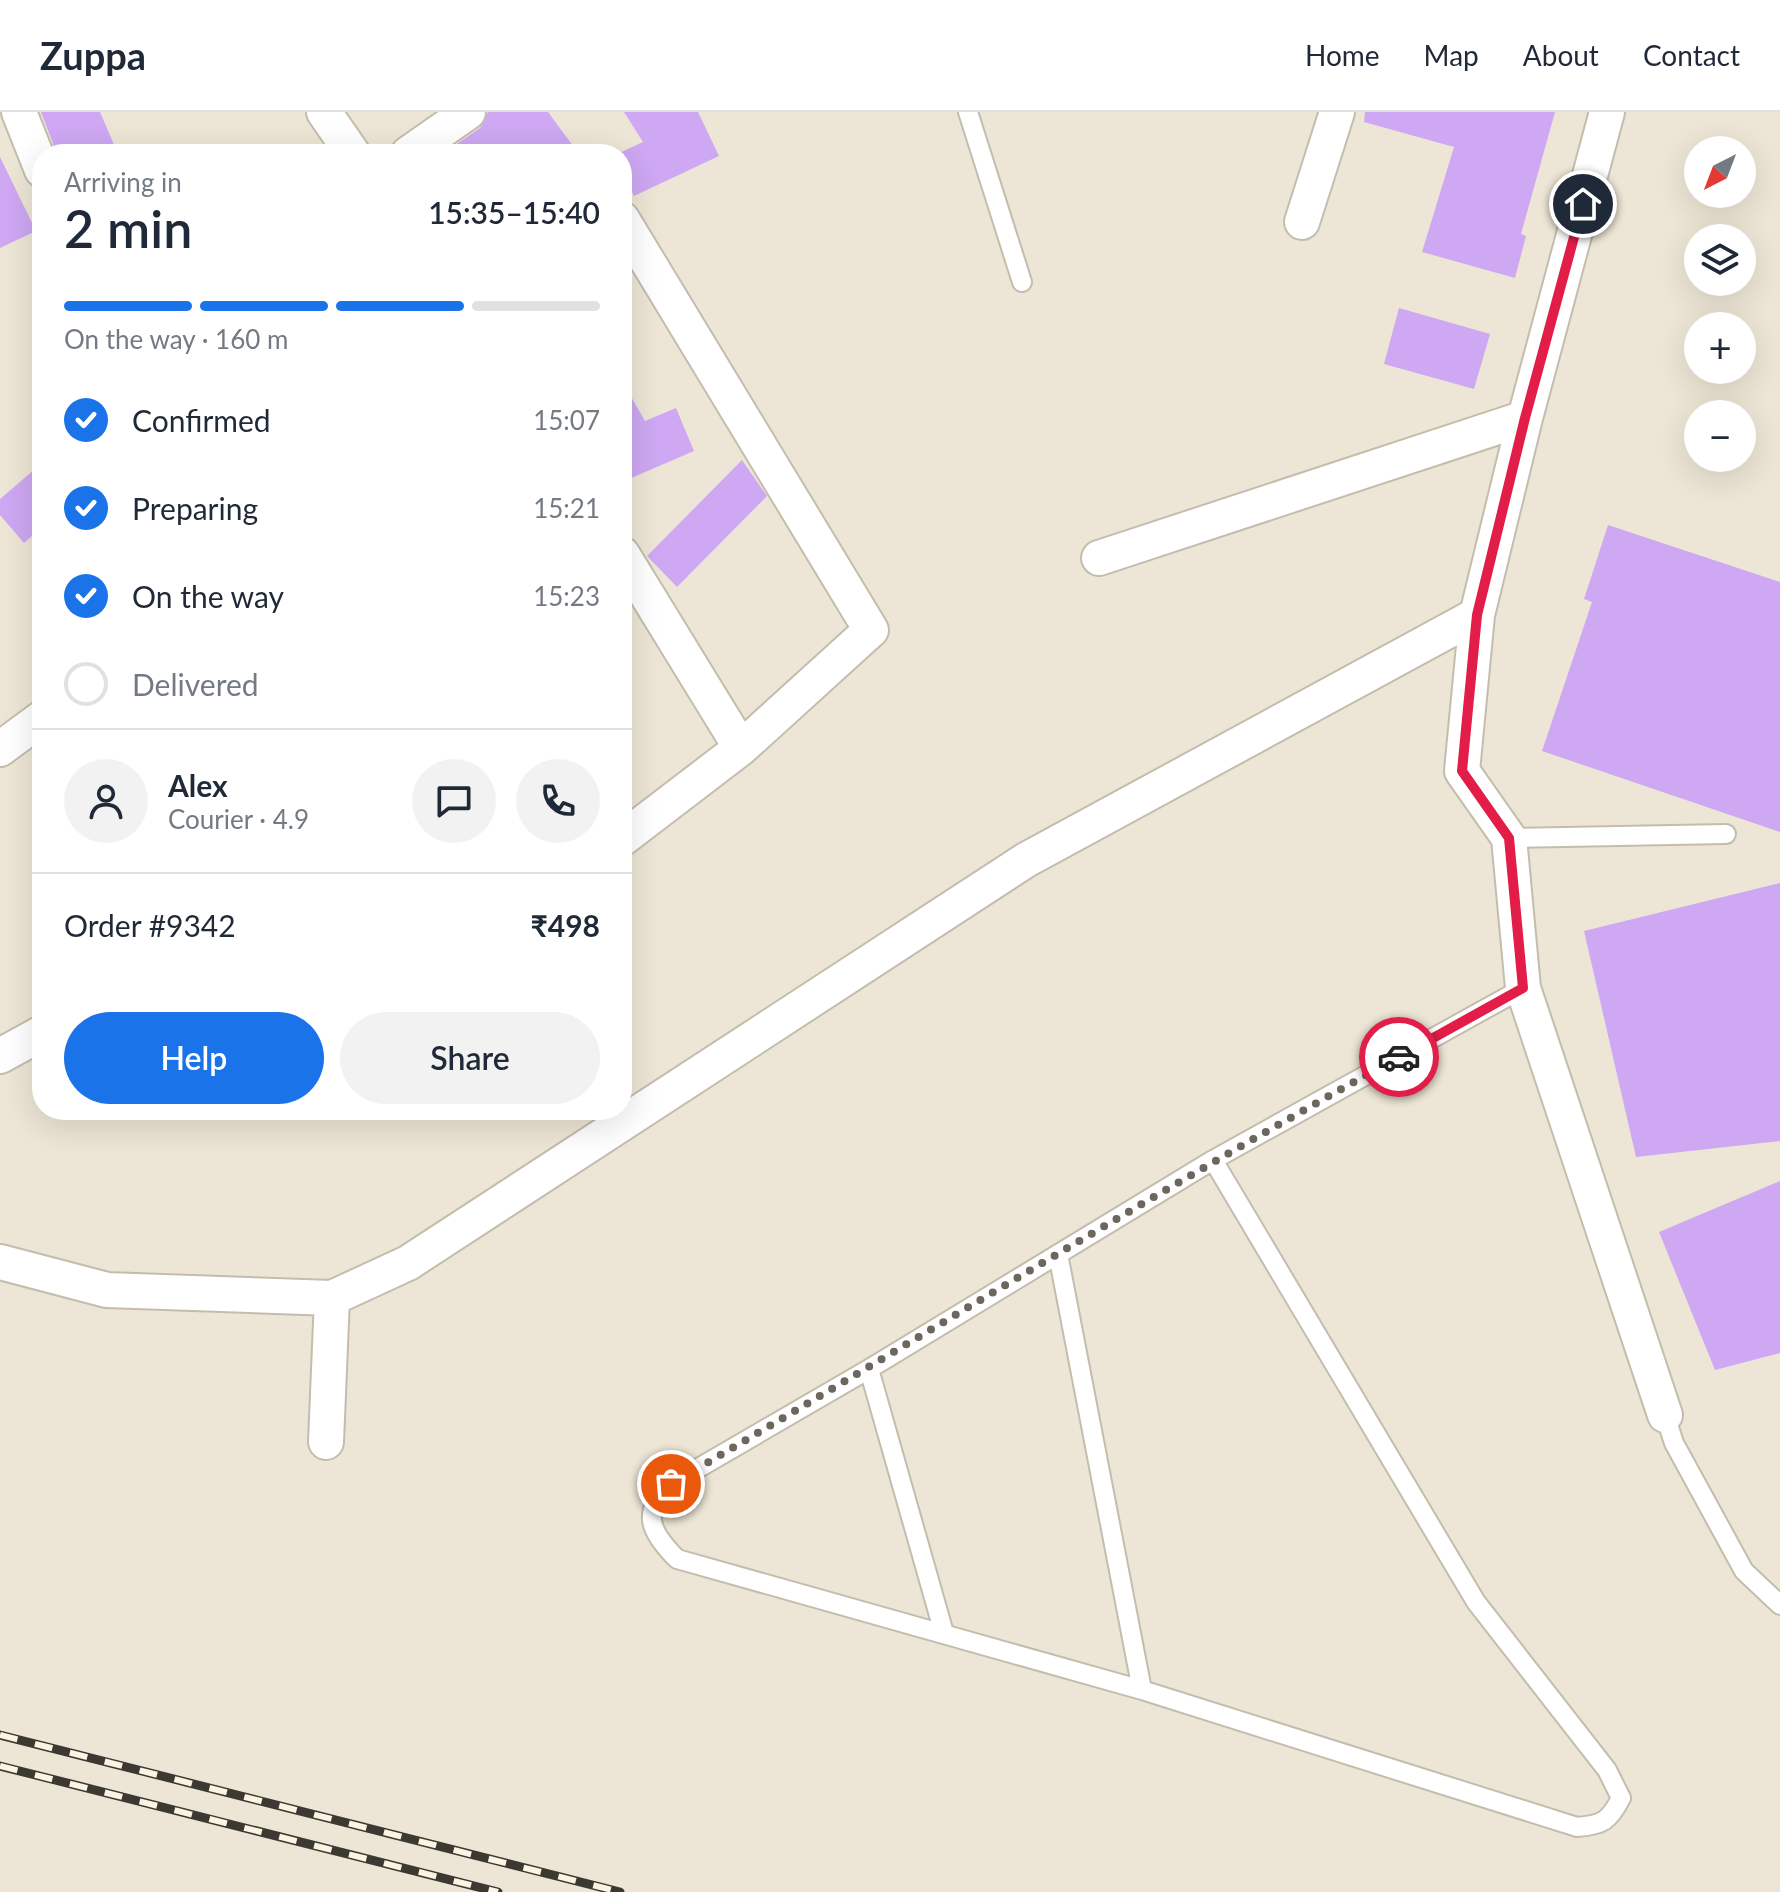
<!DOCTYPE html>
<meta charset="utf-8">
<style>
:root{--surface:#fff;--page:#f2f2f3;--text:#1f2937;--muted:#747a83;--line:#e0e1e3;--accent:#1a73e8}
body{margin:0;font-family:Lato,sans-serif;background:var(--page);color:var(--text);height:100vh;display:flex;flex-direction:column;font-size:30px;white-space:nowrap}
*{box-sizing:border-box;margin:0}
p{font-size:26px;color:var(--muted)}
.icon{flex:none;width:44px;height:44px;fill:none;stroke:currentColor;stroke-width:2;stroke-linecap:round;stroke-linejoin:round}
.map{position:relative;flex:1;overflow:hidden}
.drawer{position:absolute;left:32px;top:32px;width:600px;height:976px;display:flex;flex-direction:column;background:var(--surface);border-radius:32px;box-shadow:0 8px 32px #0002}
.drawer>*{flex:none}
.needle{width:52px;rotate:222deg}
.tools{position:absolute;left:1684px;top:24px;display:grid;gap:16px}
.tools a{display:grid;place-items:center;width:72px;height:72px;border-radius:50%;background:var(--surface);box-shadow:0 8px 32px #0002;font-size:40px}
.pin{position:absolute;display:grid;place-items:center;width:68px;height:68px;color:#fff;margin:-34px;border:4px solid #fff;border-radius:50%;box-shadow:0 2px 8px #0007}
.courier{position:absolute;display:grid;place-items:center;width:80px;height:80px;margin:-40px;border:6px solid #e11d48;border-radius:50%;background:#fff;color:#222;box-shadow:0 2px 10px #0007}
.overview em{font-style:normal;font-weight:600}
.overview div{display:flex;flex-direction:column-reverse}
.overview{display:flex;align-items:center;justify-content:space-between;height:136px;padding:0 32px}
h1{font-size:52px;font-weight:600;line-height:60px}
.bar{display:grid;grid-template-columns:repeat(4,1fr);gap:12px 8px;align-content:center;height:96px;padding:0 32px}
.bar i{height:10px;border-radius:6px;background:var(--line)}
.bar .active{background:var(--accent)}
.bar p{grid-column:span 4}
.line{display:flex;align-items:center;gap:20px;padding:0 32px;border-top:2px solid var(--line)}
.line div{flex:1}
.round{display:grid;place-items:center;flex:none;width:84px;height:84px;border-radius:42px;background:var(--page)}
ol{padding:0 32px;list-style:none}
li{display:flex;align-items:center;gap:24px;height:88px}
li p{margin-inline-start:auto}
li .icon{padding:8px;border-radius:50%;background:var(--accent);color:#fff;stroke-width:4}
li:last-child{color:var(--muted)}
li i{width:44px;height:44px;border:4px solid var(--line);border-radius:50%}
.action{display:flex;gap:16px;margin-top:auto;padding:16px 32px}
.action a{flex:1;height:92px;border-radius:48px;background:var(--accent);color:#fff;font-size:32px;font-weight:600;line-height:92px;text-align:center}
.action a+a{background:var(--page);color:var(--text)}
header{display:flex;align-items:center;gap:48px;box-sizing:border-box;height:112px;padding:0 40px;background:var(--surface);border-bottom:2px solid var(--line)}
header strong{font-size:38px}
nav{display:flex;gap:44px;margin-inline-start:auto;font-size:28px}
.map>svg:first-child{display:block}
.building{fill:#cea8f3}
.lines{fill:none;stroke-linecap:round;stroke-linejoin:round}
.service-casing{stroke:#c4bdad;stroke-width:22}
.minor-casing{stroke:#c4bdad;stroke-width:38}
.service{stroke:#fff;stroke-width:18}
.minor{stroke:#fff;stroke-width:34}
.rail-casing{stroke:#3b3931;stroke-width:9}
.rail{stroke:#fbf4e3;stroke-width:6;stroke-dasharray:18;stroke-linecap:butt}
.done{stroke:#6b675e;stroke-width:8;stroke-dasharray:0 14.4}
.route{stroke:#e11d48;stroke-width:10}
</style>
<header>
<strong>Zuppa</strong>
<nav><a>Home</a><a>Map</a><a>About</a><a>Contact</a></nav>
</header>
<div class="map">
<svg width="1780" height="1780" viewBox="0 0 1780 1780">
<rect width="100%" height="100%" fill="#ede6d6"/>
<path class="building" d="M41 0H100L118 42H57Z
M488 0H548L579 42H459L454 34 480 16Z
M624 0H698L719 44 634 84 622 59V42H617L643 30Z
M1365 0H1555L1521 122 1526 124 1515 166 1422 140 1454 35 1364 10Z
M0 45 36 119 0 136Z
M1399 196 1490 222 1474 277 1384 252Z
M622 269 645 309 676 296 694 339 622 370Z
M742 348 767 384 677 475 647 444Z
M42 351V415L24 431 0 403V387Z
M1608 413 1780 470V720L1542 639 1592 490 1584 487Z
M1780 771V1029L1636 1045 1584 819Z
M1780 1069V1241L1715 1258 1659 1120Z"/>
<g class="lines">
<g class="service-casing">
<path id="service" d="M968 0 1022 170
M1509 726 1726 722
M1213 1048 1476 1490 1607 1658 1621 1686C1609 1709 1603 1713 1577 1715L1142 1578 677 1447C650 1420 640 1400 671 1372L869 1257 1213 1048 1523 876
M1058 1142 1142 1578
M869 1257 944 1521
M1665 1303 1674 1331 1744 1459 1780 1493"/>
</g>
<g class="minor-casing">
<path id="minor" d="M19 0 42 58
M324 0 353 42
M1607 0 1525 306 1477 503 1462 659 1509 726 1523 876 1665 1303
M408 42 468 0
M622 107 871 518 741 636 622 727
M1302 110 1337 0
M622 442 741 636
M1099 446 1525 306
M0 637 42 606
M0 944 42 921
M0 1150 107 1178 332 1186 408 1151 1026 748 1477 503
M326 1330 332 1186"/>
</g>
<use href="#service" class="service"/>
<use href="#minor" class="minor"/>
<g class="rail-casing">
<path id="rail" d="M0 1623 620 1780
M0 1654 498 1780"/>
</g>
<use href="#rail" class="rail"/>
</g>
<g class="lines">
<path class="done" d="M671 1372C914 1230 1152 1081 1399 945"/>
<path class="route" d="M1399 945 1523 876 1509 726 1462 659 1477 503 1525 306 1583 92"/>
</g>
</svg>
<div class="tools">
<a><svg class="needle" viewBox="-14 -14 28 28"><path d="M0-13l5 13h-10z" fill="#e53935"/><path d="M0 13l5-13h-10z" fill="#747a83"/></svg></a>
<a><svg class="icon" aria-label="layers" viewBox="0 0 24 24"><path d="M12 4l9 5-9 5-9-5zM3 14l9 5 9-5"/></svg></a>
<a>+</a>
<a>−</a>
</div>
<div class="pin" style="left:671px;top:1372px;background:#ea580c"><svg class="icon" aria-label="bag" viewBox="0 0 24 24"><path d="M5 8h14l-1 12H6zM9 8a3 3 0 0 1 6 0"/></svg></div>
<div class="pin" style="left:1583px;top:92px;background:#1f2937"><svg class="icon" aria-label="home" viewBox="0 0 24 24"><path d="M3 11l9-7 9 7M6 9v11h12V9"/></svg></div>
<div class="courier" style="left:1399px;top:945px"><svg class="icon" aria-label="car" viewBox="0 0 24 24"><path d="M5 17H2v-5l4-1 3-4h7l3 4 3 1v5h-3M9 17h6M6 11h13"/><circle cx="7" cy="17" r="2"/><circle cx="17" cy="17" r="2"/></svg></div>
<section class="drawer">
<div class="overview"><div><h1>2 min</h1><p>Arriving in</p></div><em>15:35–15:40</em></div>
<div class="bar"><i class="active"></i><i class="active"></i><i class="active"></i><i></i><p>On the way · 160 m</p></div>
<ol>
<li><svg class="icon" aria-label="check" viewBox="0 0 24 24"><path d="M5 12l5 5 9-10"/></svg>Confirmed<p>15:07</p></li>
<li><svg class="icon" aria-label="check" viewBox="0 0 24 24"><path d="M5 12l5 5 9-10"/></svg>Preparing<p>15:21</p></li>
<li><svg class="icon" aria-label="check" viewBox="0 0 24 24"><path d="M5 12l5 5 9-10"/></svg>On the way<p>15:23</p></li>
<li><i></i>Delivered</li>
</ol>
<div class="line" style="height:144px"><a class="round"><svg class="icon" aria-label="person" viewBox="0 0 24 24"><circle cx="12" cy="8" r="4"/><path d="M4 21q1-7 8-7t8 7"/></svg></a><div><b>Alex</b><p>Courier · 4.9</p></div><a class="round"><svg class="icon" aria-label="chat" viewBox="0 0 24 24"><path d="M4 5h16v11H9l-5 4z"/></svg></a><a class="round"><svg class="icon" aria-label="phone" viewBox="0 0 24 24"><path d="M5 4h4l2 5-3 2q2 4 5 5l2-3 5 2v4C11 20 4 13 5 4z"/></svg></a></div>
<div class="line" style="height:104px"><div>Order #9342</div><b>₹498</b></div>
<div class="action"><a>Help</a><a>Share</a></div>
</section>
</div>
